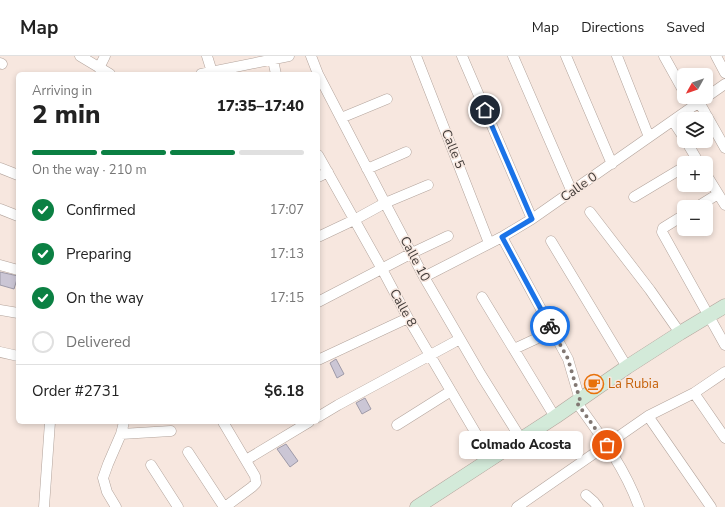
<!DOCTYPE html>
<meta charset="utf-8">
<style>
:root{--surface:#fff;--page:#f6f6f6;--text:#222;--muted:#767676;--line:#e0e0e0;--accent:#0b8043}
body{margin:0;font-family:"Nunito Sans",sans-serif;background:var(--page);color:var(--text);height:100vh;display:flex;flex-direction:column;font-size:15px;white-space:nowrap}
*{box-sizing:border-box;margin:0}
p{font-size:13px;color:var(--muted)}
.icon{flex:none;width:22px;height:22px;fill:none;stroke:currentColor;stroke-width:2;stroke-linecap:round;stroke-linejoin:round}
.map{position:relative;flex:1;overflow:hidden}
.panel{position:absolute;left:16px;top:16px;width:304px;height:352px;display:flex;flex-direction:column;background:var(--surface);border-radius:6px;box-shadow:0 2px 6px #0003}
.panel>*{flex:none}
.needle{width:26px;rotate:230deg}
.buttons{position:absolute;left:677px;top:12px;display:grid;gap:8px}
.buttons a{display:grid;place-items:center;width:36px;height:36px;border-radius:6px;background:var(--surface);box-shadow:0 2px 6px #0003;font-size:20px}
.pin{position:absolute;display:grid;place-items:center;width:34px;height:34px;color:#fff;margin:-17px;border:2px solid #fff;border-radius:50%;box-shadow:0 1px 4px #0007}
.courier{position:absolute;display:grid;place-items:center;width:40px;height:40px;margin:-20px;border:3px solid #1a73e8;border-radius:50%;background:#fff;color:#222;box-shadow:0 1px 5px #0007}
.bubble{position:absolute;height:28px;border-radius:6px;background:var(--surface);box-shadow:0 2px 6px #0003;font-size:13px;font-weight:800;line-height:28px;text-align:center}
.headline em{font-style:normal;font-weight:800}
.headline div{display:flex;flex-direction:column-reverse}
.headline{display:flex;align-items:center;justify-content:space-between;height:68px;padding:0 16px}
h1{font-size:26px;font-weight:800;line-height:30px}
.bar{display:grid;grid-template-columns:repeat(4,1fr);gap:6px 4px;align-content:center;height:48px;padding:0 16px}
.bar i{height:5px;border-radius:3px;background:var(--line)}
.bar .selected{background:var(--accent)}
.bar p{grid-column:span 4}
.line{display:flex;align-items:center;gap:10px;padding:0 16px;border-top:1px solid var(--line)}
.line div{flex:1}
ol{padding:0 16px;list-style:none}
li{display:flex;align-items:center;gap:12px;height:44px}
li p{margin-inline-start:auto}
li .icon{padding:4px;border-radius:50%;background:var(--accent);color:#fff;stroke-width:4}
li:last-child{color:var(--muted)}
li i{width:22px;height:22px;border:2px solid var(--line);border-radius:50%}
header{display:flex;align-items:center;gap:24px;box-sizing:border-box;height:56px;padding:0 20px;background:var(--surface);border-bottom:1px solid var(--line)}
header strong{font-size:19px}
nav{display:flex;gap:22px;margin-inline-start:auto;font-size:14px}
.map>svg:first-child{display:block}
.building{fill:#cbc6d5;stroke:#9e9aa8}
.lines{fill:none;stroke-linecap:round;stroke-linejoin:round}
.street-casing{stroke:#b3a49c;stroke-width:11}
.secondary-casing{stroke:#b3a49c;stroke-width:15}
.street{stroke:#fff;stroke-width:10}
.secondary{stroke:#d3ead9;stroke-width:14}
.done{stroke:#817772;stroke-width:4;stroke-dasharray:0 7.2}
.route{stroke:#1a73e8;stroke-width:5}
.labels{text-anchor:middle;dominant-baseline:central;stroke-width:3;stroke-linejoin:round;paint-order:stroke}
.street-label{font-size:13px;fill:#413b38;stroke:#f7e7df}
.food-label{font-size:13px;fill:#c56008;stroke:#f7e7df;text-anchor:start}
</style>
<header>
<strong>Map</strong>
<nav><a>Map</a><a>Directions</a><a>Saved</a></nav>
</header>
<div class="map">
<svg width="725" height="451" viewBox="0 0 725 451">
<rect width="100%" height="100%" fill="#f7e7df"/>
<path class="building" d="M0 216 18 220 14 233 0 229Z
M336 303 344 318 337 322 330 307Z
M365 342 371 353 362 358 356 347Z
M286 388 298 405 290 411 277 393Z"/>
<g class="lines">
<g class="street-casing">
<path id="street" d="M80 0 110 18
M207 0 212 16
M272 0 276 18
M311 0 318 18
M416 0 489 187
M462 0 532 163
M513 0 572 136
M566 0 612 108
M617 0 649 81
M664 0 684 36
M716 0 725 17
M0 7 2 8
M99 12 105 0
M201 18 289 0
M318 18 385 147 424 221 481 319 521 383
M699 46 725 92
M341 62 387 43
M673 65 684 82
M686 85 699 107
M318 99 382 213 408 262 491 403
M0 112 18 119
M367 113 406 96
M706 118 725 149
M318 121 328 116
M634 141 684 111
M697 151 718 138
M0 153 18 160
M590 156 650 234 680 277
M684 159 663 172 662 176 725 289
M318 181 354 164 385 147 428 129
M502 181 568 303 580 344
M551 185 627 311
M0 209 18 214
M424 221 502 181 532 163 725 28
M482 241 555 361
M318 246 412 197 448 180
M0 254 18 257
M514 293 553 275
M0 296 18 300
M318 304 408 262
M694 337 725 382
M577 347C601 380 625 412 639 451
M648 360 711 451
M318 361 338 349 460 283
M223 366 255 420 256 427 252 431 225 451
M397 369 451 335
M121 378 171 375
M188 396 224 451
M246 404 309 366
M151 409 178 451
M586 439 594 446 598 451
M44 451 50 366
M116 451 107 436 103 422 108 408 121 378 124 366
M517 451 648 360 694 337 725 316"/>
</g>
<g class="secondary-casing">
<path id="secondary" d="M417 451 555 361 627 311 680 277 725 250"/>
</g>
<use href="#street" class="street"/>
<use href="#secondary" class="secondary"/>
</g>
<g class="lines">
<path class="done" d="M550 270 568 303 580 344 577 347 607 389"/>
<path class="route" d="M485 54 532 163 502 181 550 270"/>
</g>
<defs>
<g id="cafe-ring" transform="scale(1)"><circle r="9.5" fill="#f7e7df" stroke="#e8710a" stroke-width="1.5"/><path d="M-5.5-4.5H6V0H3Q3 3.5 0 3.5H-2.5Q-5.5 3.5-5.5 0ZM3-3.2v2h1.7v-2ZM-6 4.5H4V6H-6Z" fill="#e8710a"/></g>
</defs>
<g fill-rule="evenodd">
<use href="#cafe-ring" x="594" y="328"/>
</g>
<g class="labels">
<g class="street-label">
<text transform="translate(453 93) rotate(68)">Calle 5</text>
<text transform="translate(579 131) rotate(-35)">Calle 0</text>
<text transform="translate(415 203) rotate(62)">Calle 10</text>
<text transform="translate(403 252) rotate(61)">Calle 8</text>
</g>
<g class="food-label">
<text x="608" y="328">La Rubia</text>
</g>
</g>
</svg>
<div class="buttons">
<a><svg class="needle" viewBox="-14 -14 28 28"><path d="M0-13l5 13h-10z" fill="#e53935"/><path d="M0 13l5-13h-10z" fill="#767676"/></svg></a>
<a><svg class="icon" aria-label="layers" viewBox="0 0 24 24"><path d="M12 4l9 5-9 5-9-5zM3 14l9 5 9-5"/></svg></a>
<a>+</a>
<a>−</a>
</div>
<div class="pin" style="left:607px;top:389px;background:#ea580c"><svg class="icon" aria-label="bag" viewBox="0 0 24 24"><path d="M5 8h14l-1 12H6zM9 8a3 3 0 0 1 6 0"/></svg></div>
<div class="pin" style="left:485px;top:54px;background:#1f2937"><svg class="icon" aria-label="home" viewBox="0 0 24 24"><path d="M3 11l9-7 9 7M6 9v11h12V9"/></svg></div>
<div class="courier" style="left:550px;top:270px"><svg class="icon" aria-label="bike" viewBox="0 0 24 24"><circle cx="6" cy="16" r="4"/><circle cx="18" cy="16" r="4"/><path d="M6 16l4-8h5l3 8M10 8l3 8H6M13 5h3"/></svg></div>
<div class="bubble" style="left:459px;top:375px;width:124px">Colmado Acosta</div>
<section class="panel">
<div class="headline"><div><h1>2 min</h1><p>Arriving in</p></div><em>17:35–17:40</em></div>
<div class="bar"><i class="selected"></i><i class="selected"></i><i class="selected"></i><i></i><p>On the way · 210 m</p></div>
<ol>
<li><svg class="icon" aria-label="check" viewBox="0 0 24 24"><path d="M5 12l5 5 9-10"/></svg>Confirmed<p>17:07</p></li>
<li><svg class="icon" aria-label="check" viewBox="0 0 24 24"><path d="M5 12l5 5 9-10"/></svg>Preparing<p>17:13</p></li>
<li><svg class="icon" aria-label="check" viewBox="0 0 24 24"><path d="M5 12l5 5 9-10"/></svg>On the way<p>17:15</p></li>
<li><i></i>Delivered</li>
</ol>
<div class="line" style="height:52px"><div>Order #2731</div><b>$6.18</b></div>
</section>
</div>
